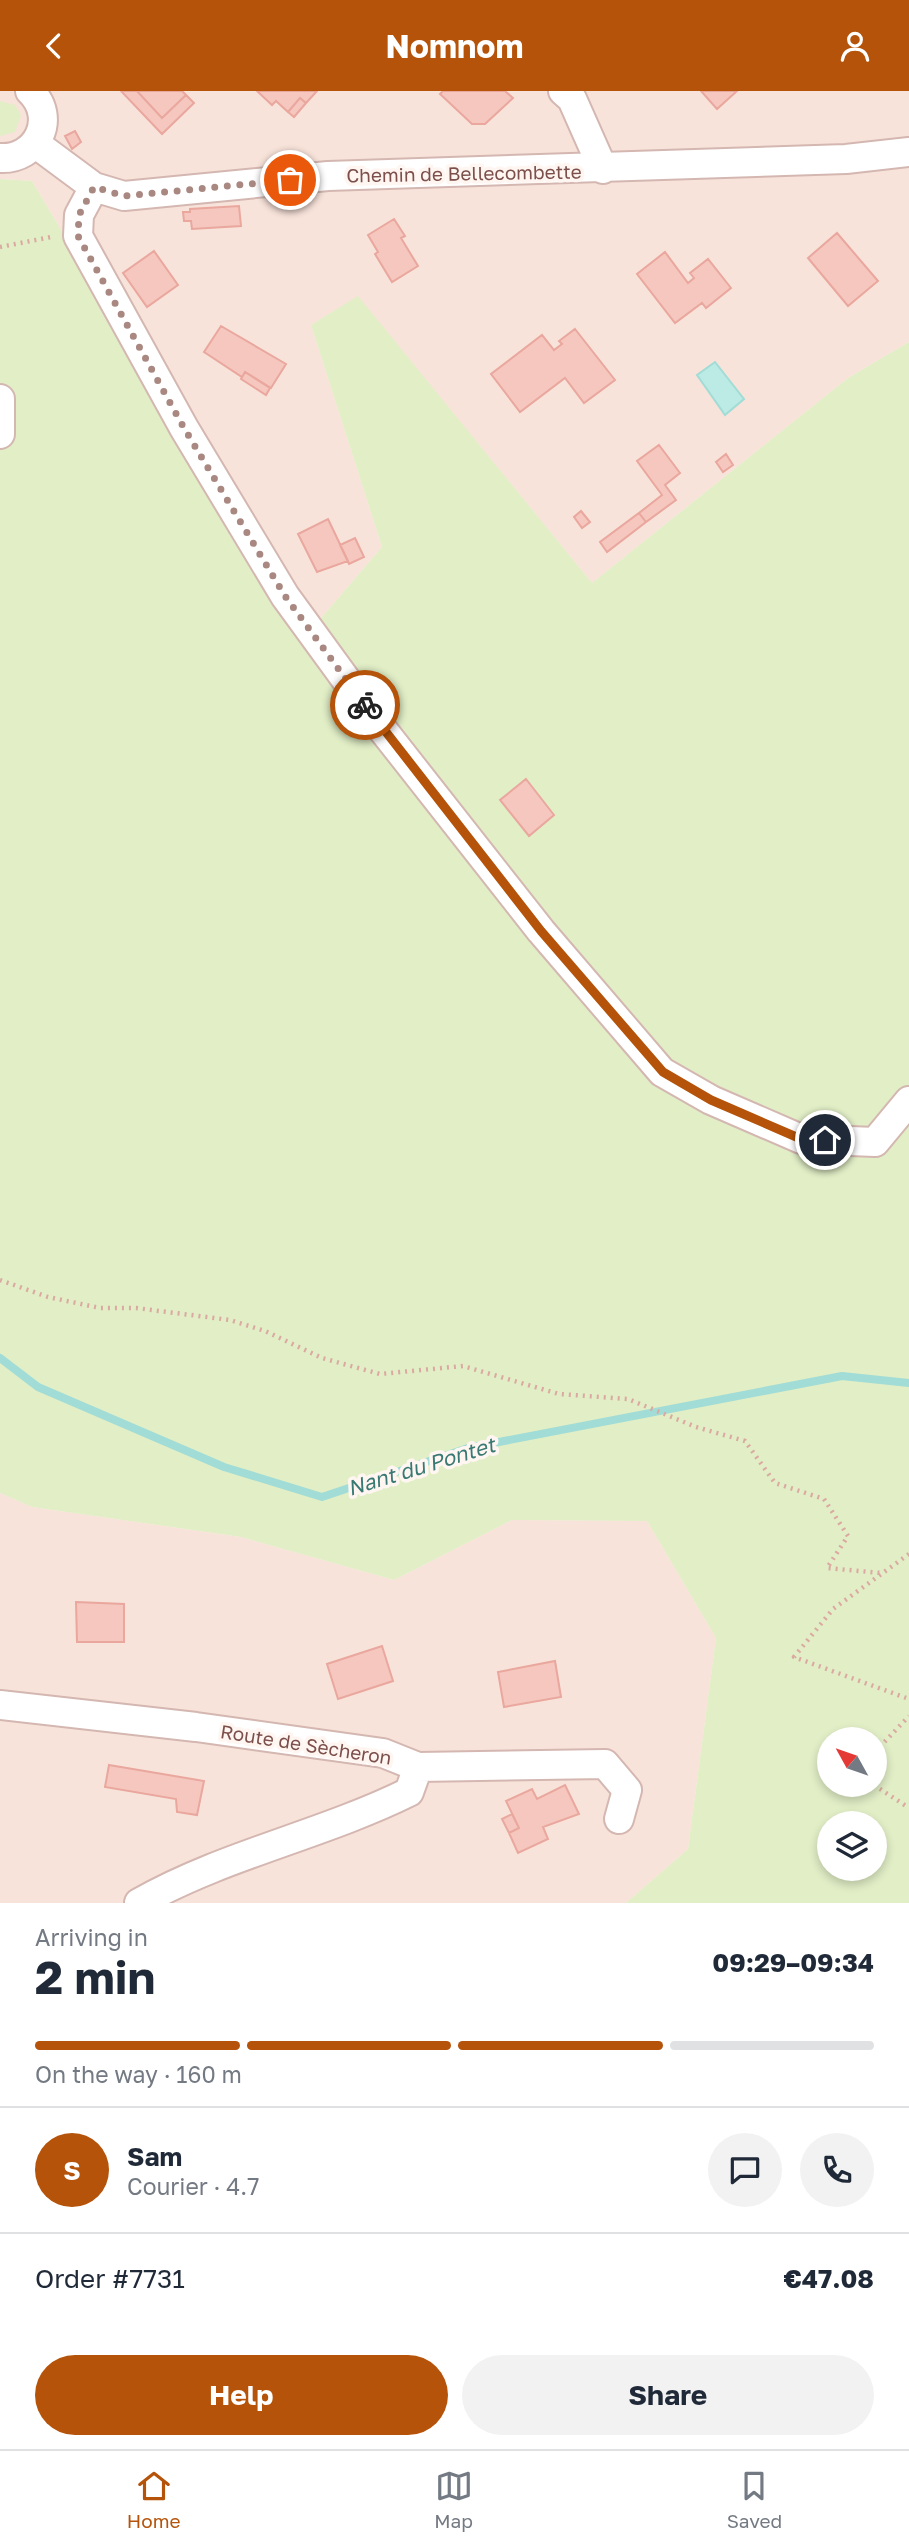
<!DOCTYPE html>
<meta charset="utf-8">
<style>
:root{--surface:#fff;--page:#f2f2f3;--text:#1f2937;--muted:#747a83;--line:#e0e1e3;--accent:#b45309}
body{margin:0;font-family:"Golos Text",sans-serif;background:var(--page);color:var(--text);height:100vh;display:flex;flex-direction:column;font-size:26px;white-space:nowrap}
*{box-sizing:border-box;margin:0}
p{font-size:23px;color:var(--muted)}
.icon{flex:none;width:38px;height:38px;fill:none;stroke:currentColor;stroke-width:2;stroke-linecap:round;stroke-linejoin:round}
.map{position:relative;height:1812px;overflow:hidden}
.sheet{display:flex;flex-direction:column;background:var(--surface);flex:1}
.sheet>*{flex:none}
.needle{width:46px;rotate:310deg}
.controls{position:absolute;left:817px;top:1636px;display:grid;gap:14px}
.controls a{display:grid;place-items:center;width:70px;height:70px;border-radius:50%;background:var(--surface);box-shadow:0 4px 10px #0003;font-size:35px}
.pin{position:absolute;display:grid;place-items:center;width:60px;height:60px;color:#fff;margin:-30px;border:4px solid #fff;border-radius:50%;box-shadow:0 2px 7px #0007}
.courier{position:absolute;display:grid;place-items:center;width:70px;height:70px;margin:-35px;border:5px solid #b45309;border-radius:50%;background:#fff;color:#222;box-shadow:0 2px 9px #0007}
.headline em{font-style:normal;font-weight:700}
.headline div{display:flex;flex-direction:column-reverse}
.headline{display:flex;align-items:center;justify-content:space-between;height:119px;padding:0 35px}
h1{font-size:46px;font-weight:700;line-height:52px}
.bar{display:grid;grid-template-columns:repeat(4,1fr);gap:10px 7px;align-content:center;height:84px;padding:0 35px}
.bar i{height:9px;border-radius:5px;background:var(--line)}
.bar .on{background:var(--accent)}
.bar p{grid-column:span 4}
.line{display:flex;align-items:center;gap:18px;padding:0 35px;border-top:2px solid var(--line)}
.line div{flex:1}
.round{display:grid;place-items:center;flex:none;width:74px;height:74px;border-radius:37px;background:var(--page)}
.button{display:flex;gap:14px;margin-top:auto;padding:14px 35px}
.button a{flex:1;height:80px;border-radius:42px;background:var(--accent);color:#fff;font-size:28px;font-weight:700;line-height:80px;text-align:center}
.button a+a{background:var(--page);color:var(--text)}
header{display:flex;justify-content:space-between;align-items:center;height:91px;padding:0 35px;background:var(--accent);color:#fff;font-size:32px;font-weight:700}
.dock{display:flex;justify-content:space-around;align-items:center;height:98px;border-top:2px solid var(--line);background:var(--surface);font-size:19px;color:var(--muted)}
.dock a{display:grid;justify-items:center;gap:4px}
.dock .on{color:var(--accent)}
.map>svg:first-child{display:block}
.residential{fill:#f8e3da}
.green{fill:#e1eec6;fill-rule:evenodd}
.water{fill:#bceae4;stroke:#a1dcd6;stroke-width:2}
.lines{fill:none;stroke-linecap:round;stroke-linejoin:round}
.stream{stroke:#a1dcd6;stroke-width:8}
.building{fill:#f5c7bf;stroke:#e9a79e;stroke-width:2}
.minor-casing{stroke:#d4b7b1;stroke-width:32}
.path{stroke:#dba9a1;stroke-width:4.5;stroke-dasharray:2 5;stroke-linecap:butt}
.minor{stroke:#fff;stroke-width:28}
.done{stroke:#aa8882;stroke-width:7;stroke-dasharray:0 12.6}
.route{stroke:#b45309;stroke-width:9}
.labels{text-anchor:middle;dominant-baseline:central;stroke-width:7;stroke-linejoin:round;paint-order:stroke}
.street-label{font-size:19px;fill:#7c4f4a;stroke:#fff6f2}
.water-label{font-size:21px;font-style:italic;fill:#397973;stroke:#fff6f2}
</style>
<header><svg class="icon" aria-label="back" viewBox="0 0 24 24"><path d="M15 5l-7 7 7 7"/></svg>Nomnom<svg class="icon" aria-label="person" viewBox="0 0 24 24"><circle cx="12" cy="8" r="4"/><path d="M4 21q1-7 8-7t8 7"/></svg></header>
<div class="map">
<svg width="909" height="1812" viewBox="0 0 909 1812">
<rect width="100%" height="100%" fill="#fef1ea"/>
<path class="residential" d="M0 0H909V251L848 287 592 492 358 206 311 234 382 456 304 547 32 90 0 88Z
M0 1402 32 1416 241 1446 394 1489 512 1429 647 1430 716 1547 688 1758 626 1812H0Z"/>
<path class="green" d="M0 10 15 14 21 24 15 41 0 45Z
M0 88 32 90 304 547 382 456 311 234 358 205 592 492 848 287 909 251V1812H626L688 1758 716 1547 647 1430 512 1429 394 1489 241 1446 32 1416 0 1402ZM830 1648H875V1694H830ZM830 1732H875V1778H830Z"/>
<path class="water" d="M715 271 744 308 725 324 697 284Z"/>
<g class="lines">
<path class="stream" d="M0 1267 38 1296 224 1376 322 1406 468 1357 842 1285 909 1292"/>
</g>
<path class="building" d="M121 0H137L162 27 186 4 194 12 162 43Z
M137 0H182L186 4 162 27Z
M257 0H317L306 12 300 7 288 21 276 10 272 14Z
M443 0H505L513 7 485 33H472L440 3Z
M701 0H737L717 18Z
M300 7 306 12 294 26 288 21Z
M75 40 81 51 72 58 65 45Z
M239 115 241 135 192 138 191 130H184L183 121H190V118Z
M394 128 405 145 401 147 418 175 392 191 375 163 378 161 368 144Z
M837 142 878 190 848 215 808 167Z
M154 160 178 194 147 216 123 182Z
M665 161 688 192 694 187 690 182 708 168 731 197 706 217 702 212 675 232 637 183Z
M221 235 286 273 271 297 245 281 242 286 204 261Z
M575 238 615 289 584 312 565 287 520 321 491 283 542 244 554 259 562 253 559 250Z
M245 281 270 297 266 304 241 288Z
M659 354 680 382 665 394 676 409 646 431 639 422 662 404 637 370Z
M726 363 733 374 723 381 716 371Z
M581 420 590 431 582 437 574 426Z
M639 422 646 431 607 461 600 451Z
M328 428 348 470 317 481 298 443Z
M355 447 364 466 349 473 340 454Z
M526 688 554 724 529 745 500 709Z
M76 1511 124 1513V1551H77Z
M382 1555 393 1590 338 1608 327 1573Z
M555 1570 561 1606 504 1616 498 1581Z
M109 1674 204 1690 197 1724 177 1721 176 1708 105 1696Z
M565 1694 579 1723 543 1736 548 1748 518 1762 509 1742 519 1737 506 1710 532 1698 537 1708Z
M512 1723 519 1737 509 1742 502 1728Z"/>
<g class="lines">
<g class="minor-casing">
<path id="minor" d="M563 0 572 8 603 78
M36 53 94 96 124 105 328 85 846 68 909 61
M0 67C37 69 58 27 30 0
M94 96 79 124 78 145 184 337 285 505 379 634 541 840 662 981 711 1009 801 1048 875 1051 909 1010
M0 308V343
M0 1614 196 1636 383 1662 418 1676 409 1701C322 1744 223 1764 139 1812
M418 1676 605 1673 627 1699 619 1728"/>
</g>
<path class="path" d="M0 156 51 146
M0 1189 48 1206 100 1217H136L230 1229 265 1240 322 1267 380 1283 463 1275 559 1303 628 1308 696 1336 745 1350 775 1392 824 1408 848 1445 827 1477 881 1482
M909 1463 833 1518 794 1566 909 1608
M875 1661 909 1625
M874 1694 909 1717"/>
<use href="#minor" class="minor"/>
</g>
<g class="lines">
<path class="done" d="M290 89 124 105 94 96 79 124 78 145 184 337 285 505 365 614"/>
<path class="route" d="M365 614 541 840 663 981 711 1009 801 1048 825 1049"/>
</g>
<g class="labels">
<g class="street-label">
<text transform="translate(464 82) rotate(-1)">Chemin de Bellecombette</text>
<text transform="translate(306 1653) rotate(9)">Route de Sècheron</text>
</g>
<g class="water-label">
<text transform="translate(421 1375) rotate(-17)">Nant du Pontet</text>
</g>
</g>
</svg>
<div class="controls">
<a><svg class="needle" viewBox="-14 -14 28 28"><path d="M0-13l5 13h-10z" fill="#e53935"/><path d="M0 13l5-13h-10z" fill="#747a83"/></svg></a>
<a><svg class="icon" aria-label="layers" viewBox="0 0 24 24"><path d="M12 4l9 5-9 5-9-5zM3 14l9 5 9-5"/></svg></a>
</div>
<div class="pin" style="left:290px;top:89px;background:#ea580c"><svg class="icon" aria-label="bag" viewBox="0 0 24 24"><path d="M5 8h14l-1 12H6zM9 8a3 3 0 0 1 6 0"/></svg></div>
<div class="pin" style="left:825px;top:1049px;background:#1f2937"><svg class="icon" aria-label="home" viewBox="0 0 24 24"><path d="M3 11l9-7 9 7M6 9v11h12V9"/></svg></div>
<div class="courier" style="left:365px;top:614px"><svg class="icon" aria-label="bike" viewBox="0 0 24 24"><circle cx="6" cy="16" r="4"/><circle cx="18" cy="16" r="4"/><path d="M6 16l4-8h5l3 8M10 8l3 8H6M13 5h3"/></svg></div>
</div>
<section class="sheet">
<div class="headline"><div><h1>2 min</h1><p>Arriving in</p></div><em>09:29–09:34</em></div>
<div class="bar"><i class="on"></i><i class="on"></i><i class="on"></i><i></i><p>On the way · 160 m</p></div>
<div class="line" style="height:126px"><b class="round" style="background:var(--accent);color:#fff">S</b><div><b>Sam</b><p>Courier · 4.7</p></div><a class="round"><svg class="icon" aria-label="chat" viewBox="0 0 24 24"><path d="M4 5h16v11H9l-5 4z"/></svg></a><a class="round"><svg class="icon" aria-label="phone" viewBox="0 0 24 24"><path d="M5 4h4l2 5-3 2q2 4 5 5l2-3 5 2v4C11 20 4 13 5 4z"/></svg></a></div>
<div class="line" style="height:91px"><div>Order #7731</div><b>€47.08</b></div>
<div class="button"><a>Help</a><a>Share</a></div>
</section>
<nav class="dock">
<a class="on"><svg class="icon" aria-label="home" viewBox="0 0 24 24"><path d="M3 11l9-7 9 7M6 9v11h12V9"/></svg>Home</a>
<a><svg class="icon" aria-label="map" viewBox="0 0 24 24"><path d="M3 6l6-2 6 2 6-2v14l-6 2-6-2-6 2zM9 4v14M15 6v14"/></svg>Map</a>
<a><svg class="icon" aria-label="saved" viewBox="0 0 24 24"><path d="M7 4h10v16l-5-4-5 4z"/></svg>Saved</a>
</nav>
